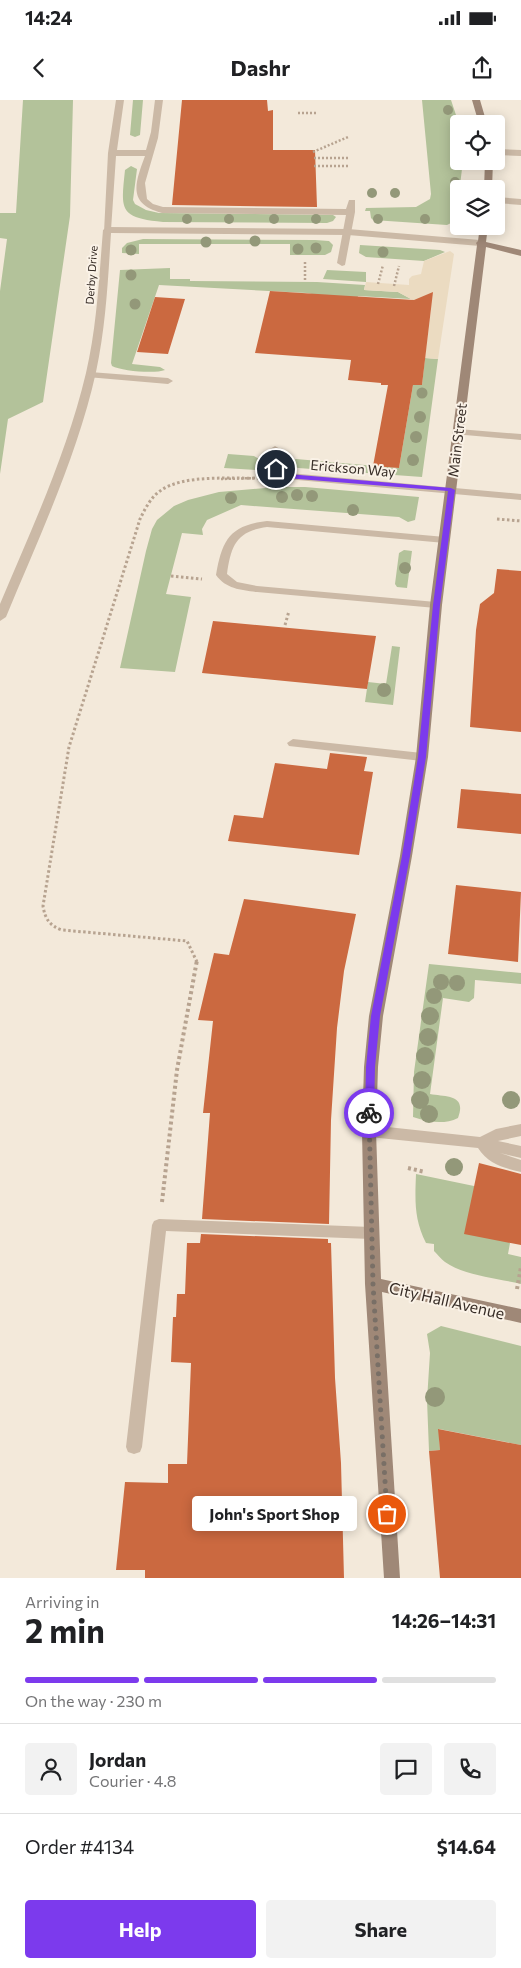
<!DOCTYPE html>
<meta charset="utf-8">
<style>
:root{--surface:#fff;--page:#f2f2f2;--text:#202124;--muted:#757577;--line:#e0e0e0;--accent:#7c3aed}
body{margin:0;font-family:Commissioner,sans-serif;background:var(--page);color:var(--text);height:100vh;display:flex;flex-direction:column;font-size:19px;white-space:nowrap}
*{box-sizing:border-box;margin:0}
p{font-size:16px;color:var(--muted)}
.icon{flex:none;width:28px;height:28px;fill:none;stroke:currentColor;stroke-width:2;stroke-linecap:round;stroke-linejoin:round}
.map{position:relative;height:1478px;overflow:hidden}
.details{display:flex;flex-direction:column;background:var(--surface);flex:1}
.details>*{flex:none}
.controls{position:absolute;left:450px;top:15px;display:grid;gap:10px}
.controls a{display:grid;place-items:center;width:55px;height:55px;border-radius:5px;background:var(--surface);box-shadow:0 2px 12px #0003;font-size:25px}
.pin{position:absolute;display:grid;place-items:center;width:42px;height:42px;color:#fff;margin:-21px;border:2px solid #fff;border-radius:50%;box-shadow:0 1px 5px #0007}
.courier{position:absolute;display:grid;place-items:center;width:50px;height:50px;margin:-25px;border:4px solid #7c3aed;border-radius:50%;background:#fff;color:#222;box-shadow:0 1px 6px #0007}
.bubble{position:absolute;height:35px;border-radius:5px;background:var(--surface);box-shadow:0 2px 12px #0003;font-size:16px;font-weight:700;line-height:35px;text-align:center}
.head em{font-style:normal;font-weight:700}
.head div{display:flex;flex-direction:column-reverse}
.head{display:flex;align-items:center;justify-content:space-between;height:85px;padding:0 25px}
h1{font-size:32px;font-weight:700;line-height:38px}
.bar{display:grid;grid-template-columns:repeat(4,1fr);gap:8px 5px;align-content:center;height:60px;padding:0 25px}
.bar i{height:6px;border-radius:4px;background:var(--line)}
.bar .on{background:var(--accent)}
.bar p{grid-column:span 4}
.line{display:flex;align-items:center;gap:12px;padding:0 25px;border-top:1px solid var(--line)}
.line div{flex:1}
.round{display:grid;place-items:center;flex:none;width:52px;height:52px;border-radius:5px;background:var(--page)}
.button{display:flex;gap:10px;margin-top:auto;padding:10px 25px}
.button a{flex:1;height:58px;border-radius:5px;background:var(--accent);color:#fff;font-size:20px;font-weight:700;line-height:58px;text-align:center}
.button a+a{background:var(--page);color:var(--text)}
.status{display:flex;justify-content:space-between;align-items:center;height:35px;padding:0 25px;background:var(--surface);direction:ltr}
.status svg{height:14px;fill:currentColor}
header{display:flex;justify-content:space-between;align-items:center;height:65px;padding:0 25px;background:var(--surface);font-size:22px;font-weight:700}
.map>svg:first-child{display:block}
.green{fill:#b3c29a}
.plaza{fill:#ebdbc1}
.building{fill:#cb6940}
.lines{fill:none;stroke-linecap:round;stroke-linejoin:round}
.path-far2{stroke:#b7a390;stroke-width:2.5;stroke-dasharray:2 2;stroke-linecap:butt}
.path-far1{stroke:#b7a390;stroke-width:3;stroke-dasharray:2.5 2.5;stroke-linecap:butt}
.path{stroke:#b7a390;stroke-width:4;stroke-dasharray:3 3;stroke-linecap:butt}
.lane{fill:#cbb9a6;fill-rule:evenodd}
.street{fill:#cbb9a6;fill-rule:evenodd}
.secondary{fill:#9f8877;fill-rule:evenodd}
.tree{fill:#939879}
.route{fill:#7c3aed}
.done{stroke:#796f66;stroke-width:5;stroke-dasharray:0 9}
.labels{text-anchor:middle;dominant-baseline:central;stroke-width:4;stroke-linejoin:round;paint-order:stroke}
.far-street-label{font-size:11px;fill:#372d27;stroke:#faf2e7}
.street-label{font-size:14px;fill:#372d27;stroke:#faf2e7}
.near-street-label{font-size:16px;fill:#372d27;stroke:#faf2e7}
</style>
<div class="status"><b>14:24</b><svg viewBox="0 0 49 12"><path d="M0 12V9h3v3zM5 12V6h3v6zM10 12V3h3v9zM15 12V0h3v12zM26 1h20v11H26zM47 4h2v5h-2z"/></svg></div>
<header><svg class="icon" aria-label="back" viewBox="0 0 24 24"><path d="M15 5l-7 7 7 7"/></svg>Dashr<svg class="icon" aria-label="share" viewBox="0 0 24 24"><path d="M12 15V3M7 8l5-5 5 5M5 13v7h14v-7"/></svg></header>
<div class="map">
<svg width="521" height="1478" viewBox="0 0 521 1478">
<rect width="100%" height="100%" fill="#f3e9da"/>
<path class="green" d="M23 0H73L70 116 43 302 8 319 0 374V191L7 139 0 138V113H16Z
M133 0H143L140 35 135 37 130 35Z
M422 0H451L459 24V61H463L456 117 455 121 447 125 373 120 371 118 370 111H365L366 108 416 107 430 99 431 94Z
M131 66 137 69 133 100 135 104 146 110 159 113 333 115 336 117 333 121 327 123 163 122C118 118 121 109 125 70Z
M143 139 315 140 329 141 333 145 331 152 325 155H290V144H139V154L122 153V148L127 143Z
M360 145 440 150 445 152 424 161 366 157 359 153Z
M170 168V179H190V181L317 182 365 185 364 190 398 192 411 199 358 196 356 203 307 193 159 185 132 264 160 267 165 270C155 274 121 271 112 266L111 263 120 170Z
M327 170 366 172V182L323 179Z
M425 258 438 259 422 377 298 368 292 365V361L296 359 399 368 413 285H422Z
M228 354 254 356 259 359 258 370 224 368Z
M277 387H305L419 397 415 420 408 422 399 417 241 405 207 420 202 429 203 435 182 433 166 494 191 497 175 572 120 568 146 451 152 429 157 420 174 406 188 400 219 392Z
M404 450 412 451 407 488 397 487 395 484 399 453Z
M392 546 400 547 393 605 365 602 368 582 386 584Z
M429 864 521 873V884L475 880 474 898 469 902 443 898 430 994C446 997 467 994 458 1018 444 1025 428 1022 413 1017L414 972Z
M416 1074 474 1086 510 1143 508 1154 521 1157V1184C497 1178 465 1176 445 1162 441 1159 437 1154 434 1151V1144L426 1143C414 1119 415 1101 416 1074Z
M441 1226 521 1246V1345L439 1329 440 1350 429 1351 427 1300 430 1253 427 1234Z"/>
<path class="plaza" d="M450 151 454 154 438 259 425 258 431 210 398 192 364 190 366 182 409 185V179L412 176 421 174 424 161Z"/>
<path class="building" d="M182 0H267L268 11 273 10V50H315L317 107 172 105Z
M270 191 414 200 433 192 422 285H413L399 368 373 366 388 285H381V283L348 280 351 260 255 253Z
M155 197 185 199 168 254 137 252Z
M497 469 521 471V632L470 627 476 530 480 504 494 493Z
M213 521 376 536 367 589 202 573Z
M330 653 367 657 364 671 373 672 359 755 228 741 234 715 263 718 275 663 327 669Z
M461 689 521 694V734L457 728Z
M456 785 521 792 518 862 448 854Z
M244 799 356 814 344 871 337 928 331 1020 329 1124 202 1119 210 1013H203L213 921 198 920 214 853 229 855Z
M479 1063 521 1074V1145L464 1134Z
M201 1134 328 1139V1143H331L335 1278 341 1363 344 1478H145V1470H116L125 1382 168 1383V1364H187L191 1263 171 1262 173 1217H176L177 1194H185L187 1143H200Z
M438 1329 521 1345V1478H440L429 1351 440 1350Z"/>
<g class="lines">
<path class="path-far2" d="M298 13H316
M313 52 348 37
M314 58H349
M314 66H350
M305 162V181
M378 184 383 165
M394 186 399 166
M221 379 259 378"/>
<path class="path-far1" d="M497 419 521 421
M171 476 202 479
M285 525 289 511
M197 862 187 841 62 830C50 826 45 819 43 806L69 647 140 419C145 409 151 397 160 391 183 374 231 379 259 378"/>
<path class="path" d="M408 1068 425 1072
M162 1102 177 970 197 860
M517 1189 521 1167"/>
<path class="lane" d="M116 0H124L117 50H146L151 32 155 0H163L158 38 145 83 147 99 153 104 163 107 346 109 349 100H355V112L345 165 342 166 337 163 346 115 162 113C127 104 135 83 145 56H116L111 130 107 133 104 132 108 53Z
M496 49 521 50V56L496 55Z
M496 97 521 99V105L496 103Z
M90 272 168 278 173 281 168 284 87 277V273Z
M458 329 521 334V340L454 334V330Z
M275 346 280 349 281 368 289 373 521 394V400L286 379 271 369 270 349Z
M267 421 445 437 450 440 445 443 267 427C236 431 231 446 227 474L237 482 257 486 436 502 442 505 436 508 257 492C241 490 226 489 216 475 222 440 230 425 267 421Z
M293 639 422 653 428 657 422 661 289 646 287 643Z
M521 1024V1036L498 1041 521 1046V1058L500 1053 521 1060V1072C504 1068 488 1064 478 1048L369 1037 364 1035 362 1031 364 1027 369 1025 480 1037 496 1029Z
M159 1119 371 1127 376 1129 378 1133 376 1137 371 1139 166 1131 142 1347 140 1352 134 1354 128 1352 126 1347 152 1125 154 1121Z"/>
<path class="street" d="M107 127 348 129 480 140 484 143 480 146 348 135 111 133C108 179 106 226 96 272 77 357 39 437 6 517L0 521V504C32 428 67 353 86 273 97 226 99 178 103 130Z"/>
<path class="secondary" d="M472 0H480L487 24H479Z
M485 61H493L492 89H484Z
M480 126H488L486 142 521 150V156L486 147 442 505 428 657 412 756 383 916 378 967 376 1031 381 1179 521 1209V1223L382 1192 400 1478H384L365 1184 362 1031 364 967 369 916 400 756 416 657 430 505 477 145 476 143 478 141Z"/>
</g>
<g class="tree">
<circle cx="448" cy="10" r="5"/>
<circle cx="455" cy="82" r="5"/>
<circle cx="372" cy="93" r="5"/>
<circle cx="395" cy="93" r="5"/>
<circle cx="187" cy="119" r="5"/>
<circle cx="229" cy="119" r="5"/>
<circle cx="274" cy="119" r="5"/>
<circle cx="316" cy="119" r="5"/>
<circle cx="378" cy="119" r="5"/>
<circle cx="425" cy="119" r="5"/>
<circle cx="255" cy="141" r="5.5"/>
<circle cx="206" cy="142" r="5.5"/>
<circle cx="316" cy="148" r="5.5"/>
<circle cx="298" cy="149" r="5.5"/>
<circle cx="131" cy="150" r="5.5"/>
<circle cx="383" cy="152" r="5.5"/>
<circle cx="131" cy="175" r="5.5"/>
<circle cx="135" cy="204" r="5.5"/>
<circle cx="422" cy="293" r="5.5"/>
<circle cx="420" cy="317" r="6"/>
<circle cx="416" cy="337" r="6"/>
<circle cx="413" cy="360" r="6"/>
<circle cx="297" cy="395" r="6"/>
<circle cx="312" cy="396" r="6"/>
<circle cx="282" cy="397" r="6"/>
<circle cx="231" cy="398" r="6"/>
<circle cx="353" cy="410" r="6"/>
<circle cx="405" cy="468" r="6"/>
<circle cx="384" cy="590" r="7"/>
<circle cx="441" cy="882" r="8"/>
<circle cx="457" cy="883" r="8"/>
<circle cx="434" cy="896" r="8"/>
<circle cx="430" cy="916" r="9"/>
<circle cx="428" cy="937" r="9"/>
<circle cx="425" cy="956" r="9"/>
<circle cx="422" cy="980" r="9"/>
<circle cx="420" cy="1000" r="9"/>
<circle cx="511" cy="1000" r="9"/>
<circle cx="429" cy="1014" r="9"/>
<circle cx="454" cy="1067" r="9"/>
<circle cx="435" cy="1297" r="10"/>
</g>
<path class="route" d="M276 367 288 374 451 388 455 390 440 505 426 657 410 756 380 916 375 967 374 1013 369 1016 365 1013 366 967 371 916 402 756 418 657 433 505 448 391 286 378 273 370V368Z"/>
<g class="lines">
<path class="done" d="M369 1013 373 1184 387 1414"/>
</g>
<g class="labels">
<g class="far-street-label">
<text transform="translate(91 175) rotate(-86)">Derby Drive</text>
</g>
<g class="street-label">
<text transform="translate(457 340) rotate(-83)">Main Street</text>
<text transform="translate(353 368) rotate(5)">Erickson Way</text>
</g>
<g class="near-street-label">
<text transform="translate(447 1200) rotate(13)">City Hall Avenue</text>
</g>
</g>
</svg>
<div class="controls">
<a><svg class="icon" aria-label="locate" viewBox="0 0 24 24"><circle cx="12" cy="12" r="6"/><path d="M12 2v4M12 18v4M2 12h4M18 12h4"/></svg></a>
<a><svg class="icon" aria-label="layers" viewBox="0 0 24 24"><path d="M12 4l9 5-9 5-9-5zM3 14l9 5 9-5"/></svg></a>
</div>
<div class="pin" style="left:387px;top:1414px;background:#ea580c"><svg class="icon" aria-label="bag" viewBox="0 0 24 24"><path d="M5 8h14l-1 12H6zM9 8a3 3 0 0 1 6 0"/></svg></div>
<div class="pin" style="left:276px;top:369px;background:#1f2937"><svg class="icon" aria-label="home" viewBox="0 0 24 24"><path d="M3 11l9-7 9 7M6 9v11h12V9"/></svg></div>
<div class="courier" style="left:369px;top:1013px"><svg class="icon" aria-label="bike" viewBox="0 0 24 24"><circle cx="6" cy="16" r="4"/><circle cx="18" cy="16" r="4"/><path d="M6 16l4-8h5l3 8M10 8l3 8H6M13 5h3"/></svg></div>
<div class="bubble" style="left:192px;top:1396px;width:165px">John's Sport Shop</div>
</div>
<section class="details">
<div class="head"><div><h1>2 min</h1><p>Arriving in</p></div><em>14:26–14:31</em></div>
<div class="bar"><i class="on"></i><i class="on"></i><i class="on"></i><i></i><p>On the way · 230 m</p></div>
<div class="line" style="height:90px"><a class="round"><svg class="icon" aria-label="person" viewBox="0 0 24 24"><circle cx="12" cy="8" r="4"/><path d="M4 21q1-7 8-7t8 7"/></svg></a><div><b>Jordan</b><p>Courier · 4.8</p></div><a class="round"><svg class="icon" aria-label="chat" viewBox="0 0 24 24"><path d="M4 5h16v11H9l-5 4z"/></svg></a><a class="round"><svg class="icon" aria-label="phone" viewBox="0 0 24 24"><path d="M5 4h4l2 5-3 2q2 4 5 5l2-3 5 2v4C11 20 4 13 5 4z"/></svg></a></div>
<div class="line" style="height:65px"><div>Order #4134</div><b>$14.64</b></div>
<div class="button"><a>Help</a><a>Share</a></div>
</section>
